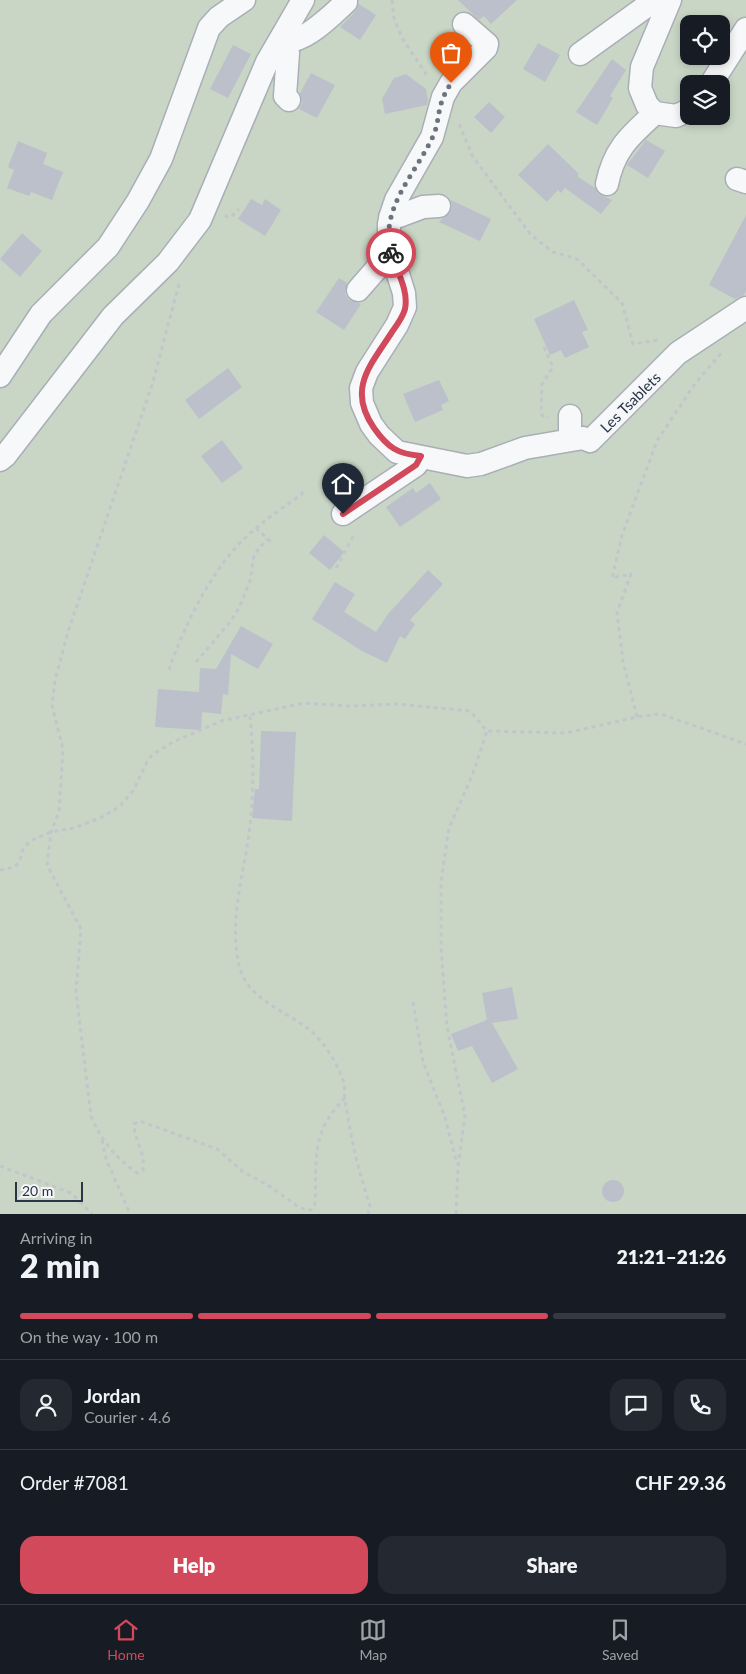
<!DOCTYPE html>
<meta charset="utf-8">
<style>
:root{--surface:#171b24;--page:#242831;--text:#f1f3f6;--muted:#9ea1a6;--line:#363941;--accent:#d1495b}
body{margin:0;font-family:Lato,sans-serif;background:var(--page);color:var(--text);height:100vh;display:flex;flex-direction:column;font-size:19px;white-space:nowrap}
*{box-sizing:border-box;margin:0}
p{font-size:16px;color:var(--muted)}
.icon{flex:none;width:28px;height:28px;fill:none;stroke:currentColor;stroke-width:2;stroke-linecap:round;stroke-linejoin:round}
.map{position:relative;height:1214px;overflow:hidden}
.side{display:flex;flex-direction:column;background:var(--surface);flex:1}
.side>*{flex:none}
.tools{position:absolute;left:680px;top:15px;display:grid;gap:10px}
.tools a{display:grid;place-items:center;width:50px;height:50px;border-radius:10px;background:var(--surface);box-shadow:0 2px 8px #0003;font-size:25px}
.scale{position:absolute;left:15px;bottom:12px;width:68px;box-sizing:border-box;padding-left:5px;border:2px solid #2b3445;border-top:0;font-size:14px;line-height:18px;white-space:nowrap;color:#2b3445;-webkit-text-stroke:4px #f4f6f9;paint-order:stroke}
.pin{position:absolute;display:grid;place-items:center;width:42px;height:42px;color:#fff;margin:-51px -21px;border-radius:50% 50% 50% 0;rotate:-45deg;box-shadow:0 0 5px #0007}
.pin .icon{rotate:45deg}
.courier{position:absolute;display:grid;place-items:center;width:50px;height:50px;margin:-25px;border:4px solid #d1495b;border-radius:50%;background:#fff;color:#222;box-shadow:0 1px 6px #0007}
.overview em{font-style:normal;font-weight:800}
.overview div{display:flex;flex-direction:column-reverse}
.overview{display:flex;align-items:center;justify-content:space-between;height:85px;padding:0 20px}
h1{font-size:32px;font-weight:800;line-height:38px}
.bar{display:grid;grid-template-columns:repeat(4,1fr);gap:8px 5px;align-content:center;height:60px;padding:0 20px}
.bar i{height:6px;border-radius:4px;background:var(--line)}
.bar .current{background:var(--accent)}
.bar p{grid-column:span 4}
.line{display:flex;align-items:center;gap:12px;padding:0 20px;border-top:1px solid var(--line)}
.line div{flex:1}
.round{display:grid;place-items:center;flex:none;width:52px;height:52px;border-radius:15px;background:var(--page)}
.cta{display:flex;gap:10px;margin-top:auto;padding:10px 20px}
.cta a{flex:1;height:58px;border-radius:15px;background:var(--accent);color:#fff;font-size:20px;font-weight:800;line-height:58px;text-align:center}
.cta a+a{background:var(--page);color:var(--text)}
.menu{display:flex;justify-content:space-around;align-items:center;height:70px;border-top:1px solid var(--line);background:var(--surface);font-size:14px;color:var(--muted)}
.menu a{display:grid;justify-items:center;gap:2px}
.menu .current{color:var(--accent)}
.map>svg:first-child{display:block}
.green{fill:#c9d6c5;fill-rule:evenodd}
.building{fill:#bbc0ca}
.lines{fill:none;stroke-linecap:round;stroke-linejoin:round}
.minor-casing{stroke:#a9aeb7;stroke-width:25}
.path{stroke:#c2c5cb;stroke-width:3;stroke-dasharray:4 4;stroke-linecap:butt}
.minor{stroke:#f7f8fa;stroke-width:22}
.done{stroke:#6c737f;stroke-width:5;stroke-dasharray:0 9}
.route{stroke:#d1495b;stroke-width:6}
.labels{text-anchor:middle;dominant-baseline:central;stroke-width:4;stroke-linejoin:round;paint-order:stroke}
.street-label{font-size:15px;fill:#2b3445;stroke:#f4f6f9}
</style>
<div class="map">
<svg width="746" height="1214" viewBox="0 0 746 1214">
<rect width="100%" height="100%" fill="#e4e7ec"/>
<path class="green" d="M0 0H746V1214H0ZM689 24H721V56H689ZM689 84H721V116H689Z"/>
<path class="building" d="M458 0H517L491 24 484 16 479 20Z
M359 4 376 15 360 40 340 27 355 12Z
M538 43 560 55 545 82 523 69Z
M233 45 251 54 228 98 210 89Z
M612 59 626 70 610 96 613 98 597 125 576 112Z
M311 73 335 85 317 118 299 109 302 103 300 93Z
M406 74 426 89 428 100 427 105 385 114 382 99 394 78Z
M489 102 505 117 491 133 474 117Z
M646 140 665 151 648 178 627 165Z
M18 141 47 153 43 164 63 172 52 200 31 192 29 196 7 188 14 170 8 167Z
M548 144 579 174 577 176 595 188 598 194 612 200 601 214 565 188 561 193 558 190 547 202 518 175Z
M251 199 262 205 265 199 281 210 265 236 238 219Z
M451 200 491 219 480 241 439 222 450 212 452 206Z
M746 215V291L744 295 735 299 709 285Z
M22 233 42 251 20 277 0 259Z
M339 278 347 283 345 294 349 300 361 304 344 330 316 312Z
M574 300 588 330 582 332 589 347 565 358 561 350 550 355 534 319Z
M228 368 242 387 199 419 185 400Z
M439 380 449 401 441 405 443 410 415 422 403 394Z
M222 440 243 468 222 483 201 456Z
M430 483 441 499 400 527 386 507 413 488 416 493Z
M324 535 344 552 330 570 309 553Z
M428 570 443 584 410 620 415 624 405 639 400 636 387 663 362 651 312 619 335 582 355 594 344 612 376 632 388 614Z
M241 626 273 644 258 669 231 654 228 695 223 694 221 714 202 712 201 730 155 727 158 689 199 692 200 668 216 669Z
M261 731 296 732 292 821 252 818 255 789H259Z
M512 987 518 1019 492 1023 518 1069 492 1083 472 1046 458 1051 451 1034 487 1020 482 993Z
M602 1191a11 11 0 1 1 22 0a11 11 0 1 1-22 0Z"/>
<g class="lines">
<g class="minor-casing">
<path id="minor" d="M670 0 642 67 640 88 647 105 655 113 676 116 689 110
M464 24 487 44 486 48 451 83 443 97 432 137 396 200 391 215 389 224V246L404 293 405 307 397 325 367 372 361 388 362 403 371 424 379 435 397 452 467 466 481 464 525 448 583 438 590 441 678 353 746 308
M280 40C300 48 332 15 346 2
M285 42 288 53 285 96 289 100
M580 54 655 0
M711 84 746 29
M737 179 746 182
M607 184C614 149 630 136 655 113
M390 217 399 216 423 207 439 206
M358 290 379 266 393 258
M0 376 41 314 108 247 138 201 161 159 209 28 219 17 244 0
M570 440V416
M0 460 5 456 113 316 168 262 200 220 267 62 303 0
M343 514 416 465 421 457"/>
</g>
<path class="path" d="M392 0 394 18 402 38 428 77
M459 124 473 157 531 235 553 252 577 259 622 303 633 344 658 340
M225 215 227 217H231L239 209
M179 284 152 385 68 632 55 680 52 705 63 749 59 812 51 832 47 865 81 929 76 992 91 1116C101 1140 115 1157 137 1173L143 1170C146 1154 134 1140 134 1124L140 1121 217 1149 242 1171 271 1187 300 1208 311 1210 315 1204C317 1159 310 1133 345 1098
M544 347 553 367 542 384 541 413 544 418 548 417
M256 528 271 542
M336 568 355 533
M196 662 231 621 239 608 250 581 254 555 267 539
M169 670C183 628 210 573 242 541 260 523 281 509 302 494L303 488
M250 716C254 755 254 795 249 834 243 878 228 924 240 969 252 1007 302 1014 323 1044 331 1054 341 1071 344 1084 345 1089 344 1094 345 1099 347 1114 350 1129 353 1144 357 1165 364 1186 370 1206L368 1214
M637 717 623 662 617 613 631 574 612 578 622 535 657 441 694 385 722 352
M0 870 15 867 20 860 22 851 30 841 51 832 74 828 102 817 119 807 133 791 147 762 152 755 173 742 221 721 304 703 349 706 397 704 470 711 487 731 566 733 637 717 661 714 746 744
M413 1002 423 1062 445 1117 457 1164
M102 1140 106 1159 130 1214
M0 1166 71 1193 92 1214
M456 1214 458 1167 465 1116 447 1027 441 947V882L449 828 472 776 487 731"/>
<use href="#minor" class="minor"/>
</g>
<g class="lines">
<path class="done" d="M391 253C379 207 417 173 434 134 438 124 438 114 441 104 443 96 447 90 451 83"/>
<path class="route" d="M343 514 416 465 421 456C398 454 388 448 374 428 347 389 370 366 392 332 397 325 403 317 405 309 409 290 396 270 391 253"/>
</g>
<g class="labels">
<g class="street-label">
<text transform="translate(630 402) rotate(-45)">Les Tsablets</text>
</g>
</g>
</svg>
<div class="tools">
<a><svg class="icon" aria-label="locate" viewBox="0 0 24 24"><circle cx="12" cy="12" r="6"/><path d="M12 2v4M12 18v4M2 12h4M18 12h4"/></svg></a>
<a><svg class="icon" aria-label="layers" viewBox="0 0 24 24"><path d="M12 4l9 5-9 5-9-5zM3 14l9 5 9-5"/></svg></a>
</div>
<div class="scale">20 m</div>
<div class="pin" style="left:451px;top:83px;background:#ea580c"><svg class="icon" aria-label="bag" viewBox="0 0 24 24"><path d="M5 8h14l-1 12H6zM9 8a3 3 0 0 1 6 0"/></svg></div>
<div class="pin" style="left:343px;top:514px;background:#1f2937"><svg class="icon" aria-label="home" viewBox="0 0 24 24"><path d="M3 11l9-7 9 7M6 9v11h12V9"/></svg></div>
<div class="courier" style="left:391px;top:253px"><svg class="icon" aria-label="bike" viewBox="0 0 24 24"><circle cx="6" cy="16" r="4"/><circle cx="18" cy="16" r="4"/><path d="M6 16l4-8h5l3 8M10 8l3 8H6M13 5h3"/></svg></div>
</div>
<section class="side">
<div class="overview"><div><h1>2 min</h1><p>Arriving in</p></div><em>21:21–21:26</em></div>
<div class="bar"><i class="current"></i><i class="current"></i><i class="current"></i><i></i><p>On the way · 100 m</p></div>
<div class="line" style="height:90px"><a class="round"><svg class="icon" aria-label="person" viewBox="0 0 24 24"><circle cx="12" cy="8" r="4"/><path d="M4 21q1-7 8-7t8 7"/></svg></a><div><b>Jordan</b><p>Courier · 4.6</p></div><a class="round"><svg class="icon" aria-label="chat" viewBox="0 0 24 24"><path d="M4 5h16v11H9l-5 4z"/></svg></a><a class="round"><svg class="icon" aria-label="phone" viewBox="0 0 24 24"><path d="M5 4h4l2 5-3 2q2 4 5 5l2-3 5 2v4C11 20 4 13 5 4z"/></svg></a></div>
<div class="line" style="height:65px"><div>Order #7081</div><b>CHF 29.36</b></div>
<div class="cta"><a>Help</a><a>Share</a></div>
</section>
<nav class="menu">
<a class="current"><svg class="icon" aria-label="home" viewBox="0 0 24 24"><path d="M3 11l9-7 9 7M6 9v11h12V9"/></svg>Home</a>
<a><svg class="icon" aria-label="map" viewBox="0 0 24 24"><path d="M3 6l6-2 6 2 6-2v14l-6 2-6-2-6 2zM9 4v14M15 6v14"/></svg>Map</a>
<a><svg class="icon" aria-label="saved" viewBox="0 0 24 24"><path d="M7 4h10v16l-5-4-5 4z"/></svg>Saved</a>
</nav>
